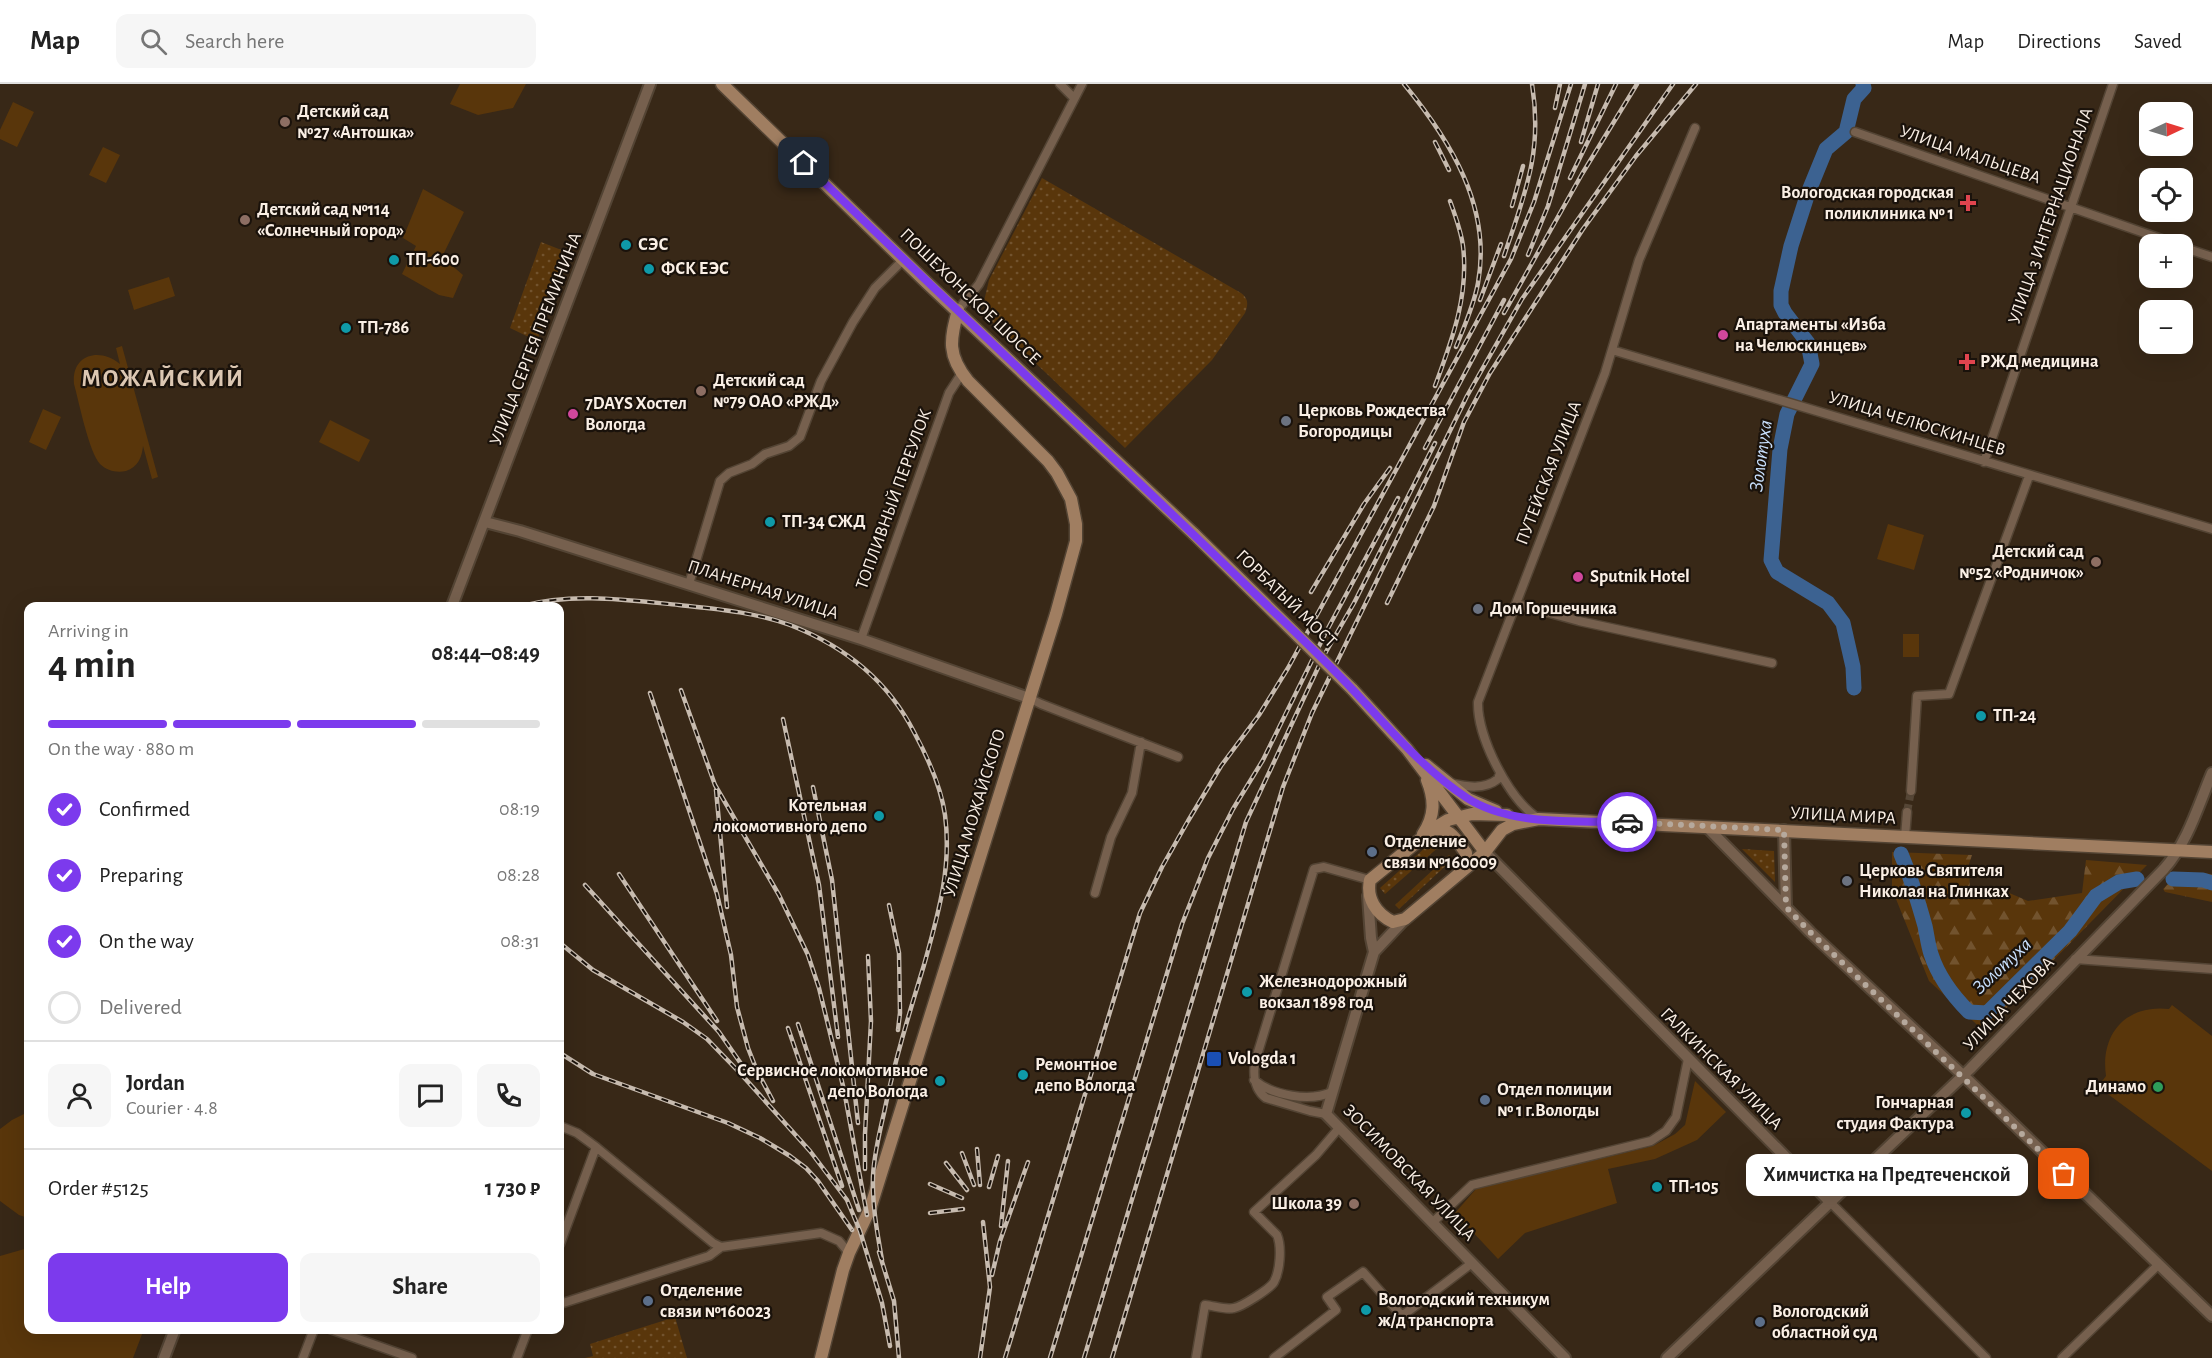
<!DOCTYPE html>
<meta charset="utf-8">
<style>
:root{--surface:#fff;--page:#f6f6f6;--text:#222;--muted:#767676;--line:#e0e0e0;--accent:#7c3aed}
body{margin:0;font-family:"Alegreya Sans",sans-serif;background:var(--page);color:var(--text);height:100vh;display:flex;flex-direction:column;font-size:22px;white-space:nowrap}
*{box-sizing:border-box;margin:0}
p{font-size:20px;color:var(--muted)}
.icon{flex:none;width:33px;height:33px;fill:none;stroke:currentColor;stroke-width:2;stroke-linecap:round;stroke-linejoin:round}
.map{position:relative;flex:1;overflow:hidden}
.details{position:absolute;left:24px;top:518px;width:540px;height:732px;display:flex;flex-direction:column;background:var(--surface);border-radius:12px;box-shadow:0 6px 24px #0002}
.details>*{flex:none}
.needle{width:39px;rotate:86deg}
.buttons{position:absolute;left:2139px;top:18px;display:grid;gap:12px}
.buttons a{display:grid;place-items:center;width:54px;height:54px;border-radius:12px;background:var(--surface);box-shadow:0 6px 24px #0002;font-size:30px}
.pin{position:absolute;display:grid;place-items:center;width:51px;height:51px;color:#fff;margin:-26px;border-radius:12px;box-shadow:0 3px 9px #0006}
.courier{position:absolute;display:grid;place-items:center;width:60px;height:60px;margin:-30px;border:4px solid #7c3aed;border-radius:50%;background:#fff;color:#222;box-shadow:0 2px 8px #0007}
.bubble{position:absolute;height:42px;border-radius:12px;background:var(--surface);box-shadow:0 6px 24px #0002;font-size:20px;font-weight:600;line-height:42px;text-align:center}
.overview em{font-style:normal;font-weight:600}
.overview div{display:flex;flex-direction:column-reverse}
.overview{display:flex;align-items:center;justify-content:space-between;height:102px;padding:0 24px}
h1{font-size:39px;font-weight:600;line-height:45px}
.bar{display:grid;grid-template-columns:repeat(4,1fr);gap:9px 6px;align-content:center;height:72px;padding:0 24px}
.bar i{height:8px;border-radius:4px;background:var(--line)}
.bar .active{background:var(--accent)}
.bar p{grid-column:span 4}
.line{display:flex;align-items:center;gap:15px;padding:0 24px;border-top:2px solid var(--line)}
.line div{flex:1}
.round{display:grid;place-items:center;flex:none;width:63px;height:63px;border-radius:12px;background:var(--page)}
ol{padding:0 24px;list-style:none}
li{display:flex;align-items:center;gap:18px;height:66px}
li p{margin-inline-start:auto}
li .icon{padding:6px;border-radius:50%;background:var(--accent);color:#fff;stroke-width:4}
li:last-child{color:var(--muted)}
li i{width:33px;height:33px;border:3px solid var(--line);border-radius:50%}
.cta{display:flex;gap:12px;margin-top:auto;padding:12px 24px}
.cta a{flex:1;height:69px;border-radius:12px;background:var(--accent);color:#fff;font-size:24px;font-weight:600;line-height:69px;text-align:center}
.cta a+a{background:var(--page);color:var(--text)}
header{display:flex;align-items:center;gap:36px;box-sizing:border-box;height:84px;padding:0 30px;background:var(--surface);border-bottom:2px solid var(--line)}
header strong{font-size:28px}
nav{display:flex;gap:33px;margin-inline-start:auto;font-size:21px}
.search{width:420px;height:54px;background:var(--page);display:flex;align-items:center;gap:15px;box-sizing:border-box;padding:0 21px;border-radius:12px;color:var(--muted);font-size:22px}
.map>svg:first-child{display:block}
.grass{fill:url(#grass-dots)}
.forest{fill:url(#forest-firs)}
.park{fill:#59360b}
.lines{fill:none;stroke-linecap:round;stroke-linejoin:round}
.river{stroke:#3c6291;stroke-width:15}
.minor-tunnel{stroke:#554636;stroke-width:8;stroke-dasharray:8 4;stroke-linecap:butt}
.minor-casing{stroke:#534434;stroke-width:11}
.tertiary-casing{stroke:#534434;stroke-width:14}
.secondary-casing{stroke:#534434;stroke-width:15}
.minor{stroke:#76604e;stroke-width:8}
.tertiary{stroke:#76604e;stroke-width:10}
.secondary{stroke:#a07e61;stroke-width:12}
.rail-casing{stroke:#c7bbaf;stroke-width:4.5}
.rail{stroke:#1a120b;stroke-width:2;stroke-dasharray:7;stroke-linecap:butt}
.secondary-bridge-casing{stroke:#534434;stroke-width:15;stroke-linecap:butt}
.secondary-bridge{stroke:#a07e61;stroke-width:12}
.done{stroke:#b6a99d;stroke-width:6;stroke-dasharray:0 10.8}
.route{stroke:#7c3aed;stroke-width:8}
.education-dot{fill:#8d6e63;stroke:#1a120b;stroke-width:2}
.health-dot{fill:#e0444e;stroke:#1a120b;stroke-width:2}
.culture-dot{fill:#0f9aa8;stroke:#1a120b;stroke-width:2}
.hotel-dot{fill:#d1479c;stroke:#1a120b;stroke-width:2}
.worship-dot{fill:#6b7280;stroke:#1a120b;stroke-width:2}
.service-dot{fill:#5c6f8a;stroke:#1a120b;stroke-width:2}
.transit-dot{fill:#1a4fb4;stroke:#1a120b;stroke-width:2}
.leisure-dot{fill:#2e9e5b;stroke:#1a120b;stroke-width:2}
.labels{text-anchor:middle;dominant-baseline:central;stroke-width:4.5;stroke-linejoin:round;paint-order:stroke}
.poi-label{font-size:18px;font-weight:bold;fill:#faefe5;stroke:#1a120b;text-anchor:start}
.street-label{font-size:18px;fill:#faefe5;stroke:#1a120b}
.water-label{font-size:20px;font-style:italic;fill:#c8dffc;stroke:#1a120b}
.district-label{font-size:24px;font-weight:bold;letter-spacing:1.5px;fill:#dcc7b2;stroke:#1a120b}
</style>
<header>
<strong>Map</strong>
<div class="search"><svg class="icon" aria-label="search" viewBox="0 0 24 24"><circle cx="10" cy="10" r="6"/><path d="M15 15l6 6"/></svg>Search here</div>
<nav><a>Map</a><a>Directions</a><a>Saved</a></nav>
</header>
<div class="map">
<svg width="2212" height="1274" viewBox="0 0 2212 1274">
<defs>
<pattern id="grass-dots" width="8" height="8" patternUnits="userSpaceOnUse" patternTransform="scale(1.5)"><rect width="8" height="8" fill="#59360b"/><path d="M2 2h.1M6 6h.1" fill="none" stroke="#72532e" stroke-width="1.8" stroke-linecap="round"/></pattern>
<pattern id="forest-firs" width="22" height="20" patternUnits="userSpaceOnUse" patternTransform="scale(1.5)"><rect width="22" height="20" fill="#59360b"/><path d="M5 1l3.5 6h-7zM16 11l3.5 6h-7z" fill="#72532e"/></pattern>
</defs>
<rect width="100%" height="100%" fill="#382817"/>
<path class="grass" d="M1042 94 1241 209C1249 215 1248 221 1245 229L1212 276 1125 364 988 234 984 217 989 196Z
M541 158 569 169 537 257 510 244Z
M1435 755 1441 761 1385 810 1380 804Z
M1742 765 1774 767 1775 798Z
M1449 771 1453 775 1399 825 1395 821Z
M675 1233 687 1274H585L593 1272 590 1260Z"/>
<path class="forest" d="M1892 768 1972 771 1969 780 1970 808H2007L2028 817 2082 809 2086 776 2147 781 1984 947 1929 897 1892 805Z
M2197 789 2212 790V818L2165 808 2163 805 2178 790Z"/>
<path class="park" d="M460 0H526L513 24 478 31 450 20Z
M13 18 34 28 17 63 0 55V46Z
M103 63 120 71 106 99 89 91Z
M423 105 464 128 442 173 463 191 453 214 439 211 402 190 416 162 403 154Z
M169 193 175 212 134 226 128 206Z
M122 262 158 393 152 395 143 362C142 373 138 383 126 387 117 389 107 387 100 380 89 368 79 318 74 300 71 270 100 263 120 280L116 264Z
M43 325 61 333 46 366 29 358Z
M330 336 370 356 359 378 319 358Z
M1888 440 1924 451 1914 486 1877 475Z
M1903 550H1919V573H1903Z
M2172 921 2212 952V1087L2105 1008 2106 1005 2100 1000 2106 992C2100 950 2126 920 2169 925Z
M1695 997 1726 1028 1697 1056 1655 1075 1608 1085 1617 1119 1525 1149 1498 1175 1455 1129 1476 1105 1653 1062 1675 1050 1685 1041Z
M28 1028V1134L19 1131 0 1117V1045L12 1036Z
M28 1164V1245H144L133 1274H0V1172Z"/>
<g class="lines">
<path class="river" d="M1854 604 1853 583 1843 539 1828 519 1777 488 1771 476 1780 365 1787 330 1812 280 1808 259 1785 229 1781 221V207L1791 162 1808 109 1826 65 1846 48 1854 15 1864 4 1863 0
M1901 770C1911 794 1918 817 1925 842 1927 851 1928 861 1931 870 1938 892 1952 911 1969 928L1987 929 2070 847 2096 812 2119 798 2137 795
M2173 795 2203 796 2212 799"/>
<path class="minor-tunnel" d="M1907 728 1911 707"/>
<g class="minor-casing">
<path id="minor" d="M1060 0 1074 14
M1855 48 2176 160
M2182 163 2212 173
M958 226 979 200 1082 0
M1612 266 2212 445
M1984 378 2113 0
M689 500 720 397 729 389 752 380 765 370 789 362 800 353 821 297 853 238 875 204 904 175
M1517 520 1579 537 1772 579
M861 555 949 309 962 289
M1029 614 1041 620 1178 673
M1450 699C1467 703 1484 706 1498 695L1500 689
M1911 707 1917 612 1949 610 2029 392
M1539 735C1509 716 1477 653 1478 618L1605 289 1639 176 1695 44
M1905 753 1907 728
M1095 809 1111 753 1132 709 1141 658
M2075 875 2212 885
M1254 996C1273 1012 1310 1018 1332 1008
M1326 1030 1310 1027 1266 1014C1254 1005 1253 992 1255 978L1314 785 1324 783 1370 796 1372 794
M560 1042 577 1049 596 1063 713 1159 721 1163 821 1149 839 1157 849 1169
M1831 1119 1986 1274
M1432 1139 1472 1101 1651 1057 1666 1047 1676 1033 1688 975
M560 1160 596 1063
M560 1220 709 1172 721 1163
M330 1245 412 1274
M303 1274 314 1245
M517 1274 528 1245
M1196 1274 1205 1221C1215 1222 1225 1226 1234 1224 1241 1223 1270 1205 1274 1198 1280 1187 1282 1163 1277 1151L1254 1128 1316 1071 1339 1044
M1274 1274 1336 1226 1327 1213 1363 1188 1402 1232 1472 1179
M2062 1274 2158 1181"/>
</g>
<g class="tertiary-casing">
<path id="tertiary" d="M485 438 520 447 861 555 1029 614
M452 522 650 0
M1708 744 1810 848 1969 997 2212 1232
M1784 746 1786 823
M1485 768 1831 1119
M1368 812 1371 854 1374 868
M1405 835 1374 868 1326 1030 1565 1274
M164 1274 175 1245
M1667 1274 1970 985 2164 785C2188 758 2198 722 2212 689"/>
</g>
<g class="secondary-casing">
<path id="secondary" d="M722 0 927 199 1194 450
M1352 605 1407 665 1485 768
M1426 681 1468 715 1496 727
M1507 731 1472 730 1448 736 1433 745 1370 796C1366 814 1376 830 1393 838L1405 835 1485 768 1502 746 1513 740 1539 735 2212 768
M1433 745C1452 744 1456 756 1466 769L1464 785
M1423 750C1435 732 1435 716 1427 696
M821 1274 843 1186 849 1169 870 1125 1056 530 1076 457V440L1071 415 1057 389 1048 377 968 297C947 271 950 256 958 226"/>
</g>
<use href="#minor" class="minor"/>
<use href="#tertiary" class="tertiary"/>
<use href="#secondary" class="secondary"/>
<g class="rail-casing">
<path id="rail" d="M1404 0C1450 56 1492 123 1478 199 1474 221 1464 243 1456 263
M1555 24 1560 0
M1435 58 1449 86
M1581 58 1598 0
M1570 94 1616 0
M1512 122 1523 82
M1528 171 1548 122 1585 0
M1504 172C1525 109 1543 68 1532 0
M1480 216 1501 160
M1504 229 1582 90 1637 0
M1435 302C1452 256 1469 212 1463 162 1461 147 1455 131 1450 117
M1425 364 1504 216
M1311 508 1364 420 1390 384
M1387 519 1434 422 1464 338 1490 289 1583 145 1636 72 1696 0
M522 522C572 508 628 516 679 521 717 525 754 528 790 541 844 562 888 597 914 648 928 674 941 702 945 731 952 784 938 831 924 881 909 930 894 979 884 1029 879 1050 874 1071 873 1092 872 1120 877 1148 882 1176
M681 606 715 701 779 811 808 871 819 904 844 1006 867 1131
M650 609 717 810 731 871 737 923 748 964 757 987 773 1017
M783 635 819 801 838 953
M813 703 832 796 858 1039
M716 706 727 823
M619 790 717 937
M585 801 719 948 744 984
M889 821 899 869 900 929 898 946
M560 859 593 886 683 938 707 955 740 989 810 1067 847 1116 860 1147 882 1219 890 1262
M798 940 859 1126
M788 944 842 1102
M560 969 593 990 728 1039 760 1054 790 1072 806 1084 818 1097 852 1146
M977 1065 980 1101
M962 1069 974 1101
M946 1079 967 1106
M865 1085V1050L871 937 868 872
M930 1100 962 1114
M989 1103 998 1072
M930 1129 963 1125
M1001 1142 1008 1077
M879 1168 894 1217 899 1274
M992 1191 1000 1157 1028 1078
M980 1274 990 1203 983 1138
M1005 1274 1140 829 1162 783 1188 737 1221 682 1259 631 1288 584 1511 175 1534 118 1571 0
M1050 1274 1182 840 1208 774 1233 725 1263 676 1326 548 1398 414
M1084 1274 1246 738 1323 573 1354 519 1435 359
M1112 1274 1283 703 1312 629 1467 312 1522 215 1673 0"/>
</g>
<use href="#rail" class="rail"/>
<g class="secondary-bridge-casing">
<path id="secondary-bridge" d="M1194 450 1352 605"/>
</g>
<use href="#secondary-bridge" class="secondary-bridge"/>
</g>
<g class="lines">
<path class="done" d="M1627 738 1784 746 1786 823 1810 848 2064 1090"/>
<path class="route" d="M804 79C951 222 1101 361 1248 503 1283 537 1320 571 1353 606 1389 644 1423 685 1467 714 1510 742 1577 737 1627 738"/>
</g>
<g class="education-dot">
<circle cx="285" cy="38" r="6"/>
<circle cx="245" cy="136" r="6"/>
<circle cx="701" cy="307" r="6"/>
<circle cx="2096" cy="478" r="6"/>
<circle cx="1354" cy="1120" r="6"/>
</g>
<g class="health-dot">
<path d="M1965 110h6v6h6v6h-6v6h-6v-6h-6v-6h6z"/>
<path d="M1964 269h6v6h6v6h-6v6h-6v-6h-6v-6h6z"/>
</g>
<g class="culture-dot">
<circle cx="626" cy="161" r="6"/>
<circle cx="394" cy="176" r="6"/>
<circle cx="649" cy="185" r="6"/>
<circle cx="346" cy="244" r="6"/>
<circle cx="770" cy="438" r="6"/>
<circle cx="1981" cy="632" r="6"/>
<circle cx="879" cy="732" r="6"/>
<circle cx="1247" cy="908" r="6"/>
<circle cx="1023" cy="991" r="6"/>
<circle cx="940" cy="997" r="6"/>
<circle cx="1966" cy="1029" r="6"/>
<circle cx="1657" cy="1103" r="6"/>
<circle cx="1366" cy="1226" r="6"/>
</g>
<g class="hotel-dot">
<circle cx="1723" cy="251" r="6"/>
<circle cx="573" cy="330" r="6"/>
<circle cx="1578" cy="493" r="6"/>
</g>
<g class="worship-dot">
<circle cx="1286" cy="337" r="6"/>
<circle cx="1478" cy="525" r="6"/>
<circle cx="1847" cy="797" r="6"/>
</g>
<g class="service-dot">
<circle cx="1372" cy="768" r="6"/>
<circle cx="1485" cy="1016" r="6"/>
<circle cx="648" cy="1217" r="6"/>
<circle cx="1760" cy="1238" r="6"/>
</g>
<rect class="transit-dot" x="1206" y="967" width="16" height="16" rx="3"/>
<circle class="leisure-dot" cx="2158" cy="1003" r="6"/>
<g class="labels">
<g class="poi-label">
<text x="297" y="28">Детский сад<tspan x="297" dy="21">№27 «Антошка»</tspan></text>
<text x="1954" y="109" text-anchor="end">Вологодская городская<tspan x="1954" dy="21">поликлиника № 1</tspan></text>
<text x="257" y="126">Детский сад №114<tspan x="257" dy="21">«Солнечный город»</tspan></text>
<text x="638" y="161">СЭС</text>
<text x="406" y="176">ТП-600</text>
<text x="661" y="185">ФСК ЕЭС</text>
<text x="1735" y="241">Апартаменты «Изба<tspan x="1735" dy="21">на Челюскинцев»</tspan></text>
<text x="358" y="244">ТП-786</text>
<text x="1980" y="278">РЖД медицина</text>
<text x="713" y="297">Детский сад<tspan x="713" dy="21">№79 ОАО «РЖД»</tspan></text>
<text x="585" y="320">7DAYS Хостел<tspan x="585" dy="21">Вологда</tspan></text>
<text x="1298" y="327">Церковь Рождества<tspan x="1298" dy="21">Богородицы</tspan></text>
<text x="782" y="438">ТП-34 СЖД</text>
<text x="2084" y="468" text-anchor="end">Детский сад<tspan x="2084" dy="21">№52 «Родничок»</tspan></text>
<text x="1590" y="493">Sputnik Hotel</text>
<text x="1490" y="525">Дом Горшечника</text>
<text x="1993" y="632">ТП-24</text>
<text x="867" y="722" text-anchor="end">Котельная<tspan x="867" dy="21">локомотивного депо</tspan></text>
<text x="1384" y="758">Отделение<tspan x="1384" dy="21">связи №160009</tspan></text>
<text x="1859" y="787">Церковь Святителя<tspan x="1859" dy="21">Николая на Глинках</tspan></text>
<text x="1259" y="898">Железнодорожный<tspan x="1259" dy="21">вокзал 1898 год</tspan></text>
<text x="1228" y="975">Vologda 1</text>
<text x="1035" y="981">Ремонтное<tspan x="1035" dy="21">депо Вологда</tspan></text>
<text x="928" y="987" text-anchor="end">Сервисное локомотивное<tspan x="928" dy="21">депо Вологда</tspan></text>
<text x="2146" y="1003" text-anchor="end">Динамо</text>
<text x="1497" y="1006">Отдел полиции<tspan x="1497" dy="21">№ 1 г.Вологды</tspan></text>
<text x="1954" y="1019" text-anchor="end">Гончарная<tspan x="1954" dy="21">студия Фактура</tspan></text>
<text x="1669" y="1103">ТП-105</text>
<text x="1342" y="1120" text-anchor="end">Школа 39</text>
<text x="660" y="1207">Отделение<tspan x="660" dy="21">связи №160023</tspan></text>
<text x="1378" y="1216">Вологодский техникум<tspan x="1378" dy="21">ж/д транспорта</tspan></text>
<text x="1772" y="1228">Вологодский<tspan x="1772" dy="21">областной суд</tspan></text>
</g>
<g class="street-label">
<text transform="translate(1970 71) rotate(19)">УЛИЦА МАЛЬЦЕВА</text>
<text transform="translate(2051 132) rotate(-71)">УЛИЦА 3 ИНТЕРНАЦИОНАЛА</text>
<text transform="translate(970 213) rotate(44)">ПОШЕХОНСКОЕ ШОССЕ</text>
<text transform="translate(536 255) rotate(-69)">УЛИЦА СЕРГЕЯ ПРЕМИНИНА</text>
<text transform="translate(1917 340) rotate(17)">УЛИЦА ЧЕЛЮСКИНЦЕВ</text>
<text transform="translate(1549 389) rotate(-69)">ПУТЕЙСКАЯ УЛИЦА</text>
<text transform="translate(894 415) rotate(-70)">ТОПЛИВНЫЙ ПЕРЕУЛОК</text>
<text transform="translate(763 506) rotate(18)">ПЛАНЕРНАЯ УЛИЦА</text>
<text transform="translate(1286 515) rotate(44)">ГОРБАТЫЙ МОСТ</text>
<text transform="translate(975 729) rotate(-73)">УЛИЦА МОЖАЙСКОГО</text>
<text transform="translate(1843 732) rotate(3)">УЛИЦА МИРА</text>
<text transform="translate(2009 920) rotate(-46)">УЛИЦА ЧЕХОВА</text>
<text transform="translate(1721 985) rotate(45)">ГАЛКИНСКАЯ УЛИЦА</text>
<text transform="translate(1409 1089) rotate(46)">ЗОСИМОВСКАЯ УЛИЦА</text>
</g>
<g class="water-label">
<text transform="translate(1761 372) rotate(-82)">Золотуха</text>
<text transform="translate(2002 882) rotate(-43)">Золотуха</text>
</g>
<g class="district-label">
<text x="163" y="295">МОЖАЙСКИЙ</text>
</g>
</g>
</svg>
<div class="buttons">
<a><svg class="needle" viewBox="-14 -14 28 28"><path d="M0-13l5 13h-10z" fill="#e53935"/><path d="M0 13l5-13h-10z" fill="#767676"/></svg></a>
<a><svg class="icon" aria-label="locate" viewBox="0 0 24 24"><circle cx="12" cy="12" r="6"/><path d="M12 2v4M12 18v4M2 12h4M18 12h4"/></svg></a>
<a>+</a>
<a>−</a>
</div>
<div class="pin" style="left:2064px;top:1090px;background:#ea580c"><svg class="icon" aria-label="bag" viewBox="0 0 24 24"><path d="M5 8h14l-1 12H6zM9 8a3 3 0 0 1 6 0"/></svg></div>
<div class="pin" style="left:804px;top:79px;background:#1f2937"><svg class="icon" aria-label="home" viewBox="0 0 24 24"><path d="M3 11l9-7 9 7M6 9v11h12V9"/></svg></div>
<div class="courier" style="left:1627px;top:738px"><svg class="icon" aria-label="car" viewBox="0 0 24 24"><path d="M5 17H2v-5l4-1 3-4h7l3 4 3 1v5h-3M9 17h6M6 11h13"/><circle cx="7" cy="17" r="2"/><circle cx="17" cy="17" r="2"/></svg></div>
<div class="bubble" style="left:1746px;top:1070px;width:282px">Химчистка на Предтеченской</div>
<section class="details">
<div class="overview"><div><h1>4 min</h1><p>Arriving in</p></div><em>08:44–08:49</em></div>
<div class="bar"><i class="active"></i><i class="active"></i><i class="active"></i><i></i><p>On the way · 880 m</p></div>
<ol>
<li><svg class="icon" aria-label="check" viewBox="0 0 24 24"><path d="M5 12l5 5 9-10"/></svg>Confirmed<p>08:19</p></li>
<li><svg class="icon" aria-label="check" viewBox="0 0 24 24"><path d="M5 12l5 5 9-10"/></svg>Preparing<p>08:28</p></li>
<li><svg class="icon" aria-label="check" viewBox="0 0 24 24"><path d="M5 12l5 5 9-10"/></svg>On the way<p>08:31</p></li>
<li><i></i>Delivered</li>
</ol>
<div class="line" style="height:108px"><a class="round"><svg class="icon" aria-label="person" viewBox="0 0 24 24"><circle cx="12" cy="8" r="4"/><path d="M4 21q1-7 8-7t8 7"/></svg></a><div><b>Jordan</b><p>Courier · 4.8</p></div><a class="round"><svg class="icon" aria-label="chat" viewBox="0 0 24 24"><path d="M4 5h16v11H9l-5 4z"/></svg></a><a class="round"><svg class="icon" aria-label="phone" viewBox="0 0 24 24"><path d="M5 4h4l2 5-3 2q2 4 5 5l2-3 5 2v4C11 20 4 13 5 4z"/></svg></a></div>
<div class="line" style="height:78px"><div>Order #5125</div><b>1 730 ₽</b></div>
<div class="cta"><a>Help</a><a>Share</a></div>
</section>
</div>
